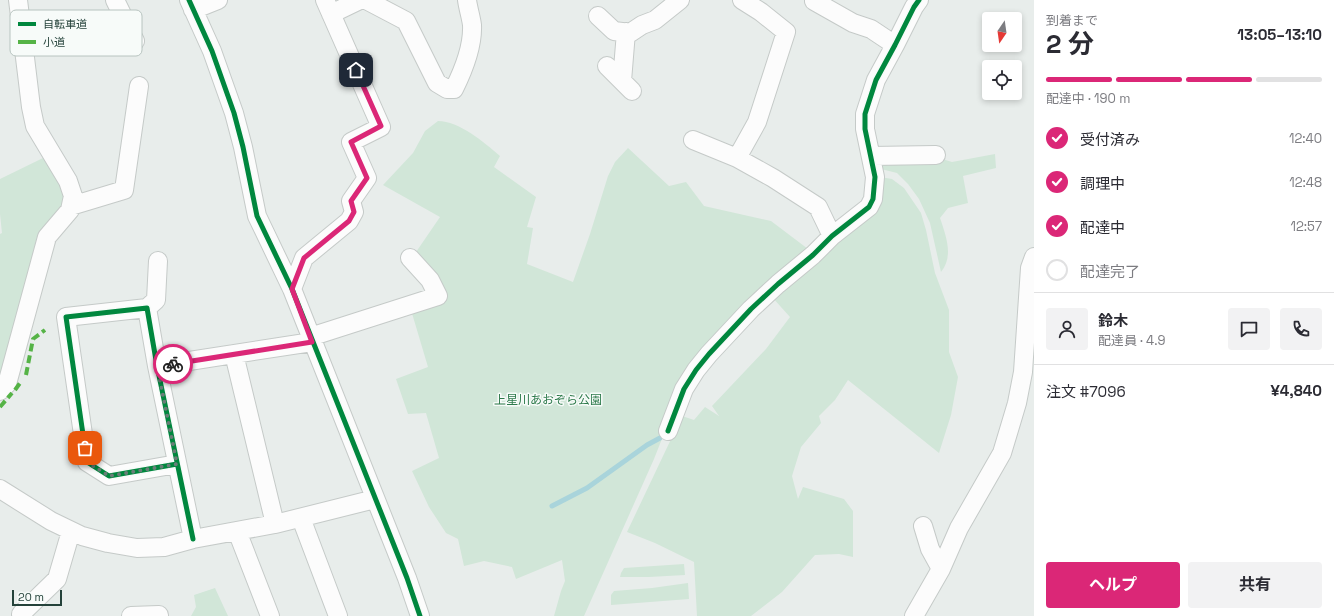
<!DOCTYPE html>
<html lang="ja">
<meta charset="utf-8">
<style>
:root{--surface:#fff;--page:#f2f2f3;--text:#2b2b33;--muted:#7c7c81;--line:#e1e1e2;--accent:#db2777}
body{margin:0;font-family:"Space Grotesk","Noto Sans JP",sans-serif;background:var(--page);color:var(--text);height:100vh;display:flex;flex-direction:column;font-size:15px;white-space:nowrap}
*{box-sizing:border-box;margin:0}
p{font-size:13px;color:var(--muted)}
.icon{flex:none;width:22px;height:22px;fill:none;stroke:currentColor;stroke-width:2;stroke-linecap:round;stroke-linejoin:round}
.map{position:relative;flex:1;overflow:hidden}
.drawer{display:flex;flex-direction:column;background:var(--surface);width:300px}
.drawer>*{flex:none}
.needle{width:26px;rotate:193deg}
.tools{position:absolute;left:982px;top:12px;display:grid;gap:8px}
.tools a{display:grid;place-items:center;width:40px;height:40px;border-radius:4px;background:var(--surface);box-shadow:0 2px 6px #0003;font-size:20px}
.scale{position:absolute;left:12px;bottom:10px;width:50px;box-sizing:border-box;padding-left:4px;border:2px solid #24423a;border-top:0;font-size:11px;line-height:14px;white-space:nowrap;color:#24423a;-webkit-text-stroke:3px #f7fbf9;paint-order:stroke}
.pin{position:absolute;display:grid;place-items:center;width:34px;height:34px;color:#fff;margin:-17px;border-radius:8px;box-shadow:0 2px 6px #0006}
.courier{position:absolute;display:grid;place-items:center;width:40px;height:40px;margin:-20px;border:3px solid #db2777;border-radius:50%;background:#fff;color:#222;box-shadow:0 1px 5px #0007}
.headline em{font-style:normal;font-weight:700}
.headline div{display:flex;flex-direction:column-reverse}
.headline{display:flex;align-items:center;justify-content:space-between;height:68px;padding:0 12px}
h1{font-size:26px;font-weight:700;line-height:30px}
.bar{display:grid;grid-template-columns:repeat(4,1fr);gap:6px 4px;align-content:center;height:48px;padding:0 12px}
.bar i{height:5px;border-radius:3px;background:var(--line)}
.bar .selected{background:var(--accent)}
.bar p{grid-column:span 4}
.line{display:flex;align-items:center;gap:10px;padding:0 12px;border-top:1px solid var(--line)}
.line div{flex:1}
.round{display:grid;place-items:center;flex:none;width:42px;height:42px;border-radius:4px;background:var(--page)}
ol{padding:0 12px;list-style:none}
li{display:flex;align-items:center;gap:12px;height:44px}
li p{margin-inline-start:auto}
li .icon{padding:4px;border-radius:50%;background:var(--accent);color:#fff;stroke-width:4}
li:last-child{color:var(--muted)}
li i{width:22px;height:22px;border:2px solid var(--line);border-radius:50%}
.cta{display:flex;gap:8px;margin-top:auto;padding:8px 12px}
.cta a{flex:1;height:46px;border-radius:4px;background:var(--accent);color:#fff;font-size:16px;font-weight:700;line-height:46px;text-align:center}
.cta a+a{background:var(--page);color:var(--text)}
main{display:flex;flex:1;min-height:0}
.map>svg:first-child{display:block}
.green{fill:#d1e6d8}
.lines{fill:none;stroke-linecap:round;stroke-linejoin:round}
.stream{stroke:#a9d4db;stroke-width:5}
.minor-casing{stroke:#c5cac8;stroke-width:20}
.minor{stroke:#fcfcfc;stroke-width:18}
.quiet{stroke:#55b346;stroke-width:4;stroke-dasharray:8 4;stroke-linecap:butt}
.cycleway-casing{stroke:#f7fbf9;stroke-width:8}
.cycleway{stroke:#00873e;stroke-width:5}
.done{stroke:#697e78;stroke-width:4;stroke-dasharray:0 7.2}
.route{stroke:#db2777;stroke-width:5}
.labels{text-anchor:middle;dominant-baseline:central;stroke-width:3;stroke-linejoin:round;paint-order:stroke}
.park-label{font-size:12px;fill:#2d7a4b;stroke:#f7fbf9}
.key{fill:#f7fbf9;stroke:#b8c4c0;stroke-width:1}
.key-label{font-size:11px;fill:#24423a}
</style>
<main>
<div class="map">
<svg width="1034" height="616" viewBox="0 0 1034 616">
<rect width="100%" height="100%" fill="#e8edeb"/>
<path class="green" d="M438 121C459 121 484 142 500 156L494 167 536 197 527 227 533 228 527 264 573 282 590 234 608 176 615 162 628 148 669 186 686 182 704 206 771 221 812 252 682 388 654 459 584 616H554L561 591 565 581 562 560 516 579 512 567 484 561 464 566 458 539 446 533 429 507 412 471 439 458 426 413 408 414 396 379 428 367 411 310 431 304 414 255 440 217 383 185 413 153 425 131Z
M995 154 996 168 963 176 968 203 948 208 940 218C946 236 954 256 941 272L930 223 919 199 908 184 897 173 877 168 875 160 939 158 952 162Z
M43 158 68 198 66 209 38 233 0 381V234L2 233 0 214V179Z
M880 177 892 179 904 188 921 213 926 230 935 273 949 310V352L958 377 951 415 939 453 848 380 835 400 819 416 821 423 801 447 792 476 798 499 803 487 844 499 853 511V557L839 554 815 555 782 592 751 616H697L694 562 655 543 627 532 682 416 694 420 705 407 719 416 712 406 766 349 790 317 772 297 870 215Z
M684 564 685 575 649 577H620L621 573 624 568Z
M688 583 689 599 611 605V595L614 591 652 588Z
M215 588 228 616H191L196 607 194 595Z"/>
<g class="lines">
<path class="stream" d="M552 506 587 488 647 445 660 438"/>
<g class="minor-casing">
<path id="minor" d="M115 0 135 41
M189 0 212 51 234 113 243 147 257 216 292 289 407 578 420 616
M366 0 406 21 437 83 447 89H454C463 71 473 46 472 25 471 17 468 8 467 0
M814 1 853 23 871 29 895 45
M193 10 218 0
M331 14 360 0
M598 16 614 31 630 33 642 25 655 20 680 0
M607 66 632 91
M622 81 626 32
M693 140 737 158 757 122 786 32 761 12 742 0
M871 156 936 155
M737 158 773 178 818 207 832 236
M71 206 124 190 139 86
M292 289 304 258 349 221 354 212 351 201 367 178 351 142 381 127 325 0
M147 308 156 300 158 261
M310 337 438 296 430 280 410 258
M234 354 275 524
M157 366 312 342
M0 391 7 384 47 237 70 210 73 196 68 181 35 126 31 107 18 0
M668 431 684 389 696 370 709 354 751 309 778 284 813 255 832 236 869 207 873 199 875 177 865 129V114L876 80 895 45 914 7 919 0
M177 464 109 476 87 462 66 317 147 308 157 366 193 539
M0 489 51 521 82 536 108 543 137 548 164 547 193 539 275 524 375 499
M301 518 338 616
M923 526 930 549 941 569
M237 531 270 616
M23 616 21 614 57 579 71 531
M131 616 159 615
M914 616 941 569 959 528 1002 453 1017 403 1023 372 1030 268 1034 257"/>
</g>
<use href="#minor" class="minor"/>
<path class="quiet" d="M26 375 33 339 45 330
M15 390 20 383
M0 407 12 393"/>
<g class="cycleway-casing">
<path id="cycleway" d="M189 0 212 51 234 113 243 147 257 216 292 289 407 578 420 616
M668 431 684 389 696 370 709 354 751 309 778 284 813 255 832 236 869 207 873 199 875 177 865 129V114L876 80 895 45 914 7 919 0
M177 464 109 476 87 462 66 317 147 308 157 366 193 539"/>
</g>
<use href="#cycleway" class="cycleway"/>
</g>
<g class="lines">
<path class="done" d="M85 448 87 462 109 476 177 464 157 366 173 364"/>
<path class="route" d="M173 364 312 342 292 289 304 258 349 221 354 212 351 201 367 178 351 142 381 126 356 70"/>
</g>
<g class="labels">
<g class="park-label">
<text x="548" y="400">上星川あおぞら公園</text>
</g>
</g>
<rect x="10" y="10" width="132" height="46" rx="6" class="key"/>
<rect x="18" y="22" width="18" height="4" fill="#00873e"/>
<rect x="18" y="40" width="18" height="4" fill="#55b346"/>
<g class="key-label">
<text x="43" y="28">自転車道</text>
<text x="43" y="46">小道</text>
</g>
</svg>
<div class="tools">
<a><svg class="needle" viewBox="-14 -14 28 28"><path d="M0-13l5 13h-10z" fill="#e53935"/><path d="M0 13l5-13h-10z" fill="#7c7c81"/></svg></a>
<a><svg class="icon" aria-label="locate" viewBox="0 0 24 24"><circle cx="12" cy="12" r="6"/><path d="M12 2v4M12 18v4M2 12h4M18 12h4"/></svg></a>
</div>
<div class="scale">20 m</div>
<div class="pin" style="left:85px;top:448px;background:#ea580c"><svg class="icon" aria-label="bag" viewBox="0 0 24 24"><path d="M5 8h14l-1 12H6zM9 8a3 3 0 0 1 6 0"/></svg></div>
<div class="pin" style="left:356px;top:70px;background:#1f2937"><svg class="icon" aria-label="home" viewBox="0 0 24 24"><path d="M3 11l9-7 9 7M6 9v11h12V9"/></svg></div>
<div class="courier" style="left:173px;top:364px"><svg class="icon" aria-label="bike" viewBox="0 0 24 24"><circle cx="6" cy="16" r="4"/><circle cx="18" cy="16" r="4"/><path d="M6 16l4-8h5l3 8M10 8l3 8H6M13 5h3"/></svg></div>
</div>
<section class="drawer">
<div class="headline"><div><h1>2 分</h1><p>到着まで</p></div><em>13:05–13:10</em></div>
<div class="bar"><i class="selected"></i><i class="selected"></i><i class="selected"></i><i></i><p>配達中 · 190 m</p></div>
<ol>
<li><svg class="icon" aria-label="check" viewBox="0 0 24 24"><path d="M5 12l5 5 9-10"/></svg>受付済み<p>12:40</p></li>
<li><svg class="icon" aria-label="check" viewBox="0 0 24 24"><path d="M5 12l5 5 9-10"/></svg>調理中<p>12:48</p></li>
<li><svg class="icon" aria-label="check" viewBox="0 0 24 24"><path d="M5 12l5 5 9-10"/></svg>配達中<p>12:57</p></li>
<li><i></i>配達完了</li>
</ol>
<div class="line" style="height:72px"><a class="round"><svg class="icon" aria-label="person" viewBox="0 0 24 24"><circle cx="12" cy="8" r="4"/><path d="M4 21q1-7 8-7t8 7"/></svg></a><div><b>鈴木</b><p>配達員 · 4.9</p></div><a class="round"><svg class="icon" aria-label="chat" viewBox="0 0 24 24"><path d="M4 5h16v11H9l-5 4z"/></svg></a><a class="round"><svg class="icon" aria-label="phone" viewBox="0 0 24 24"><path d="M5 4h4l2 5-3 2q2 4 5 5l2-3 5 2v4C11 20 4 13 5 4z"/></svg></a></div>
<div class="line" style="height:52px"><div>注文 #7096</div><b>¥4,840</b></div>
<div class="cta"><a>ヘルプ</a><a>共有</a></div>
</section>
</main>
